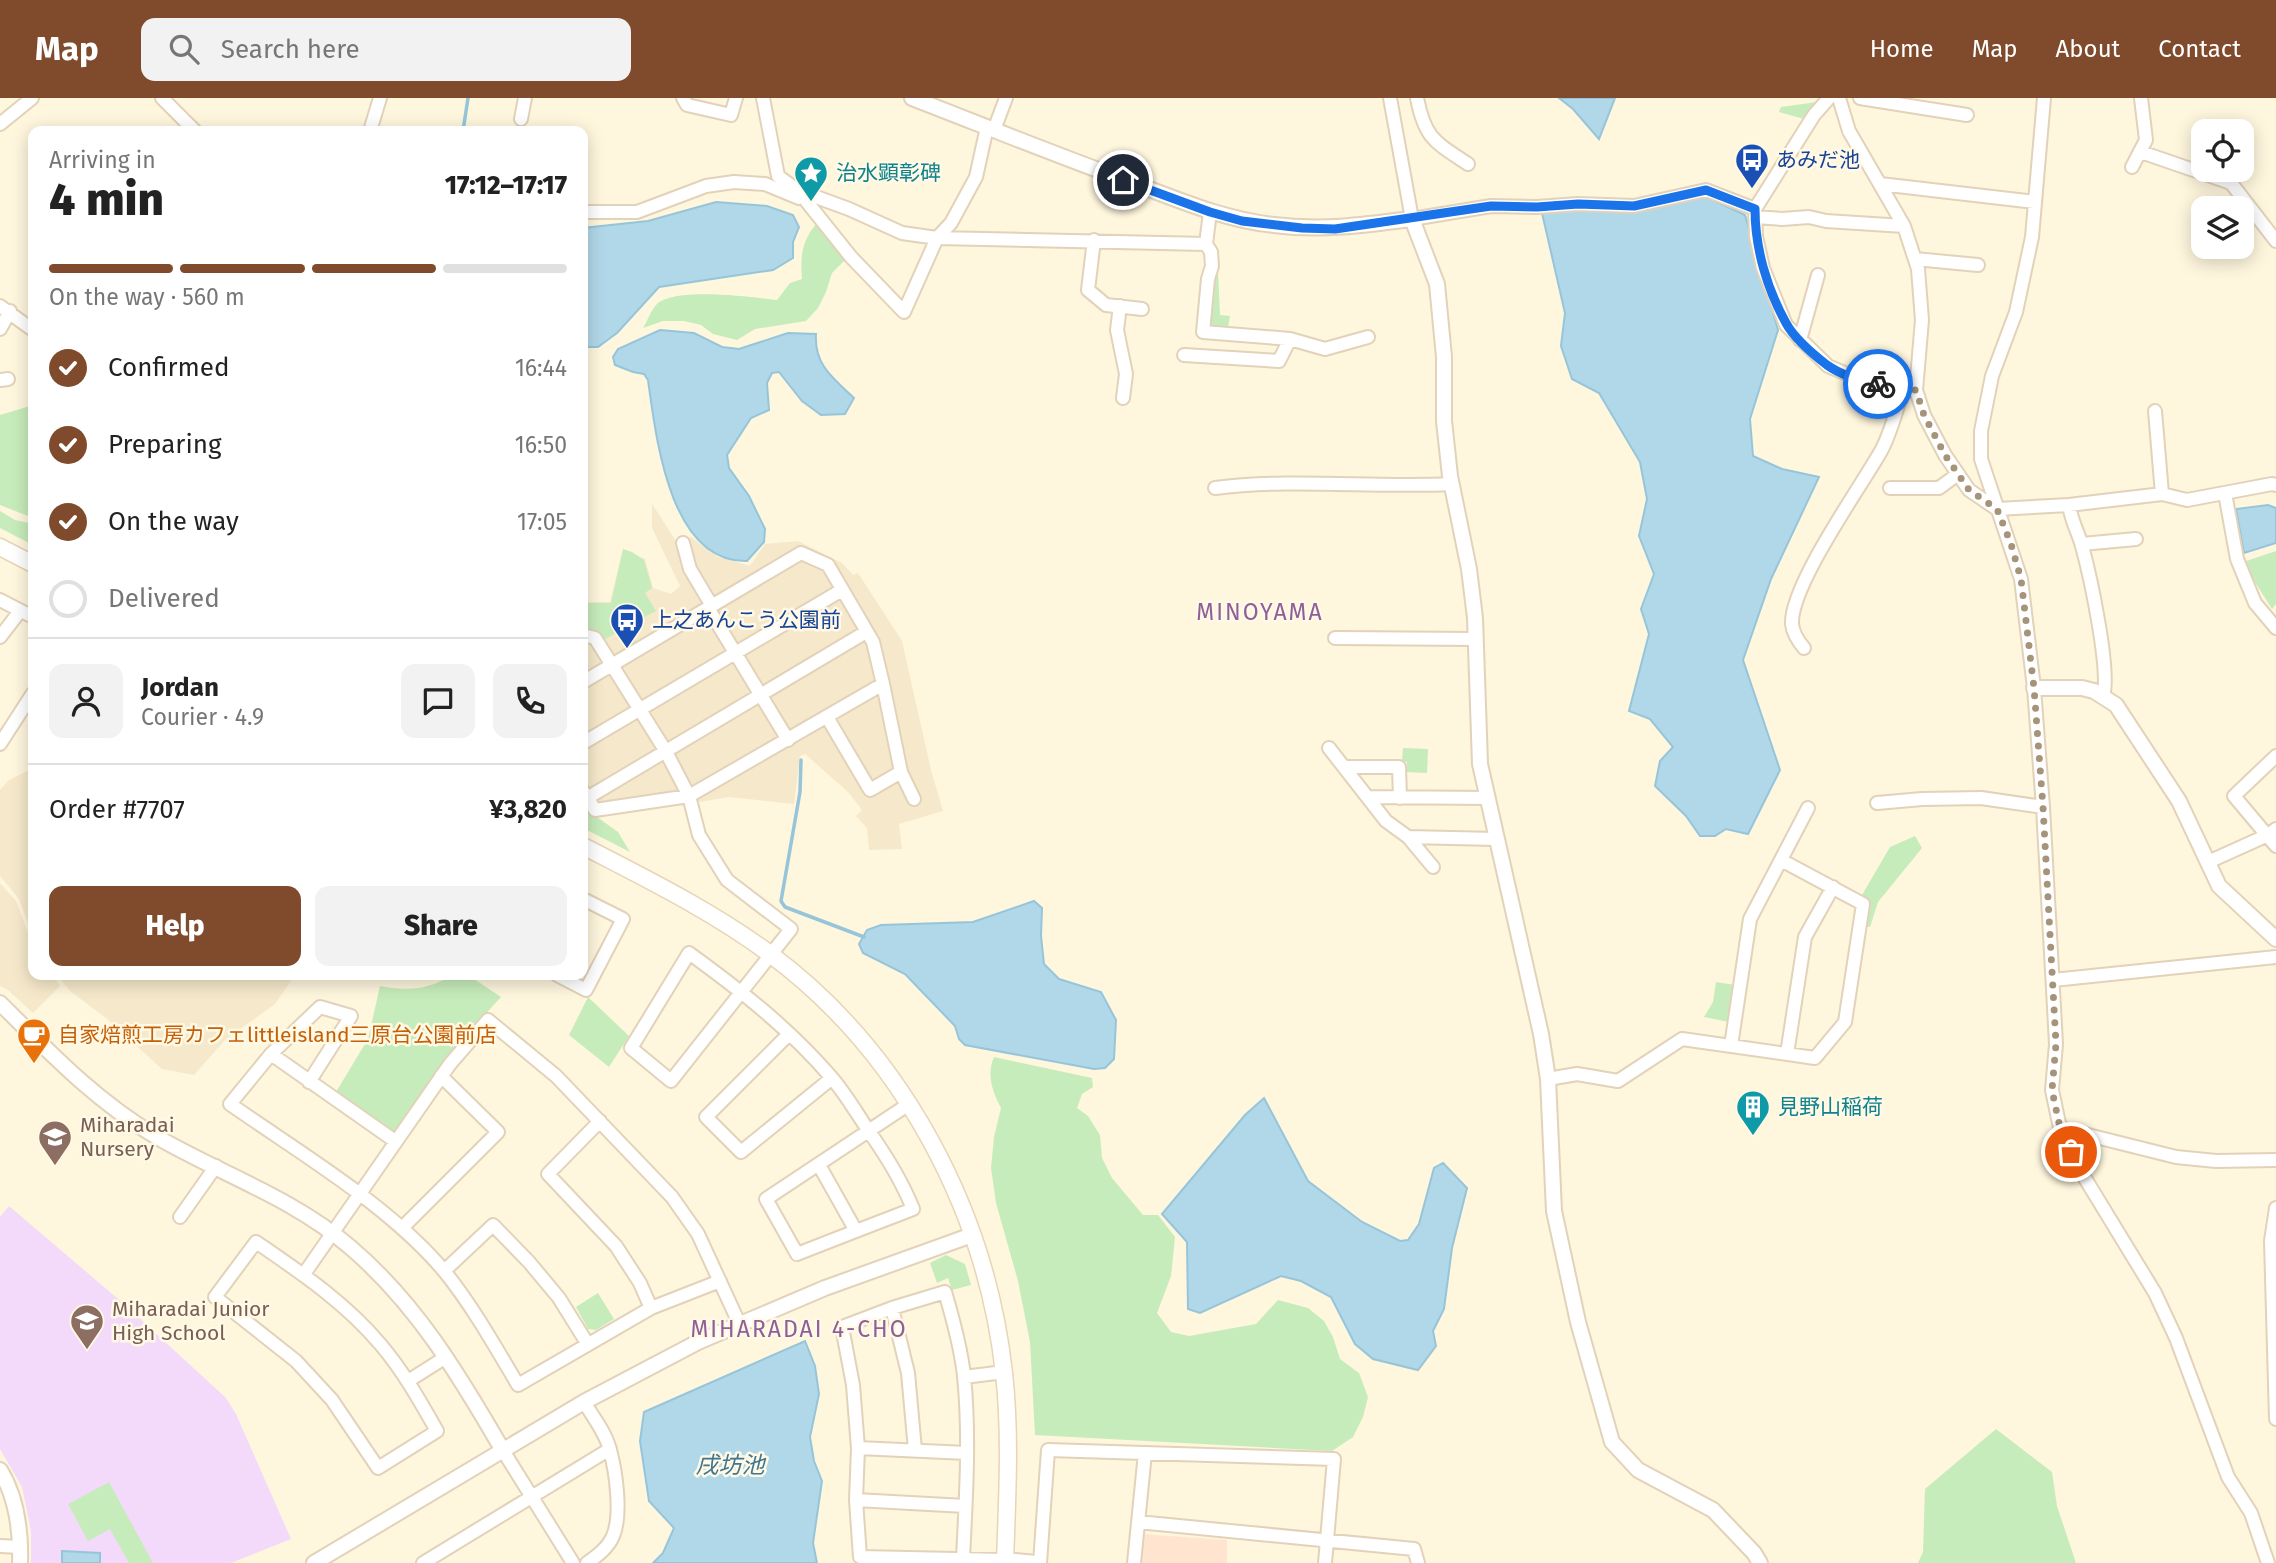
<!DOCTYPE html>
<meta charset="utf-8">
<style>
:root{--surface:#fff;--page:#f2f2f2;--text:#222;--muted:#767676;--line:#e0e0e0;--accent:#804b2c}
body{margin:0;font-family:"Fira Sans","Noto Sans JP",sans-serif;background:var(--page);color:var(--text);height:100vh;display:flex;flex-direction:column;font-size:26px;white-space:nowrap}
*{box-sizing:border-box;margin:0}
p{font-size:23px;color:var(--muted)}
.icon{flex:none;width:38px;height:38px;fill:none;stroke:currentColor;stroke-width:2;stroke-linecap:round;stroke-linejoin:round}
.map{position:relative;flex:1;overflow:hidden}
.details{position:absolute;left:28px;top:28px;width:560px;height:854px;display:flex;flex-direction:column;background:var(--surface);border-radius:14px;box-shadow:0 4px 18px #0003}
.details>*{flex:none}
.buttons{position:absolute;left:2191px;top:21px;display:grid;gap:14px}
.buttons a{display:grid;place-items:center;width:63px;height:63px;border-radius:14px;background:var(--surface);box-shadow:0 4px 18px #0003;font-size:35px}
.pin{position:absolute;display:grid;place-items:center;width:60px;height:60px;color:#fff;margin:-30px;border:4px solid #fff;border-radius:50%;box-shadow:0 2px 7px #0007}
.courier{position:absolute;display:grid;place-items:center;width:70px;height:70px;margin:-35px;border:5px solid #1a73e8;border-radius:50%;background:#fff;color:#222;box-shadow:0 2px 9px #0007}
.overview em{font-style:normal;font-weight:800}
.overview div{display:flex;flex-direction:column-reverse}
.overview{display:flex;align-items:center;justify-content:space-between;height:119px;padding:0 21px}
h1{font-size:46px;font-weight:800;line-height:52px}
.bar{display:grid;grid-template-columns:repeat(4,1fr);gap:10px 7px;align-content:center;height:84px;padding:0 21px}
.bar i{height:9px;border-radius:5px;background:var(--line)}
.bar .selected{background:var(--accent)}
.bar p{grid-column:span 4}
.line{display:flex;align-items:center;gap:18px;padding:0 21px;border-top:2px solid var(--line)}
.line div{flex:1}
.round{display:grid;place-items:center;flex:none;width:74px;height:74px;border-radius:14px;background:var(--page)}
ol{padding:0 21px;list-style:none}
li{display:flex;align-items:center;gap:21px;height:77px}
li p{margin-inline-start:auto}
li .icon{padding:7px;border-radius:50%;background:var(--accent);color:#fff;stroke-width:4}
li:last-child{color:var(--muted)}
li i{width:38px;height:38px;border:4px solid var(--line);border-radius:50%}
.button{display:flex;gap:14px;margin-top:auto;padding:14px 21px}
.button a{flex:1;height:80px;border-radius:14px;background:var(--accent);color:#fff;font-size:28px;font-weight:800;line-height:80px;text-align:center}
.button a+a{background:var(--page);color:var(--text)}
header{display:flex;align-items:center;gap:42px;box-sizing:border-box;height:98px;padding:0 35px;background:var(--accent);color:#fff}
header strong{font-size:33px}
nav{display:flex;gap:38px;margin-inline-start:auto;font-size:24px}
.search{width:490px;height:63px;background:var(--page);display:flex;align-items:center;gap:18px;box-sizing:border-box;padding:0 24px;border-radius:14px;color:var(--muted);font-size:26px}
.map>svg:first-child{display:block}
.residential{fill:#f6e9cb}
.commercial{fill:#ffe5d0}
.education{fill:#f3dafa}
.green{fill:#c7ecbb}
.water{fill:#b1d8e8;stroke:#96c5da;stroke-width:2}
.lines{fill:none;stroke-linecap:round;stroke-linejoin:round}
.stream{stroke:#96c5da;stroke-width:3.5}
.minor-casing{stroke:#e2d2b9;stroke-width:16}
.tertiary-casing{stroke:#e2d2b9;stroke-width:18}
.secondary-casing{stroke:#e7d5b6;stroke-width:19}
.minor{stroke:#fff;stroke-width:12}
.tertiary{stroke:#fff;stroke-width:14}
.secondary{stroke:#fff;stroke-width:16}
.done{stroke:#a5937a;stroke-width:7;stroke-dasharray:0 12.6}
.route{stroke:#1a73e8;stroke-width:9}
.labels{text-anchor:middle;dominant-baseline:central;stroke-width:5;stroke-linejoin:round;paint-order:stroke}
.transit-label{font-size:21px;fill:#164399;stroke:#fff9e5;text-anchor:start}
.culture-label{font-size:21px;fill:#0d838f;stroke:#fff9e5;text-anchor:start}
.food-label{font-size:21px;fill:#c56008;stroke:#fff9e5;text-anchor:start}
.education-label{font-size:21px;fill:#785e54;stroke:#fff9e5;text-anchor:start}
.neighbourhood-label{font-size:23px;letter-spacing:2px;fill:#8e5f99;stroke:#fff9e5}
.water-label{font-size:23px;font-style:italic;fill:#3f7792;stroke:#fff9e5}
</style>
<header>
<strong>Map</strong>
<div class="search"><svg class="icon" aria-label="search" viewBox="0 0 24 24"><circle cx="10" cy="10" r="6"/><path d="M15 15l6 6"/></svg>Search here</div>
<nav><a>Home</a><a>Map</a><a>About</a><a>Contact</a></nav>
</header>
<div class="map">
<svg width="2276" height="1465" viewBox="0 0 2276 1465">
<rect width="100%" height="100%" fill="#fef6dd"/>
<path class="residential" d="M652 406 678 446 691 439 716 458 750 468 765 446 798 443 842 465 853 477 858 475 902 543 931 672 943 713 899 726 902 751 869 752 867 730 856 718 862 712 849 695 805 656 800 658 794 706 729 699 700 704 681 703 601 717 583 703V504H610L623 451 645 461 653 490 671 496 680 488 652 430Z
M33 670V838L19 801 0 778V692L9 682Z
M0 785 16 803 33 848V877H52L60 888 33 915 8 892 0 888Z
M57 877H295L275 906 225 942 194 977 162 971 106 920 70 893Z"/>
<path class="commercial" d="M1141 1436 1227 1442V1465H1139Z"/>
<path class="education" d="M9 1108 124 1206 226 1300 236 1316 291 1441 231 1465H31V1433L22 1389 0 1351V1119Z"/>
<path class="green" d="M1817 4 1804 21 1779 14 1781 9Z
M817 125 844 158V163L832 175 826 194 818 210 806 223 755 231 737 242 713 236 701 227 684 223H663L643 230C648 222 651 212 657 206 676 189 751 199 777 202L790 185 802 181C800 158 802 142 817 125Z
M1218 172 1220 217 1230 218 1228 230 1213 229C1204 214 1213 188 1218 172Z
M30 308 33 310V329L30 332 33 347V420L0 407V317Z
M0 413 15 422 33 426V447L0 430Z
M623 451 632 454 644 462 652 490 645 495 656 513 627 528 637 545 626 551 616 535 602 543 583 532V505H611Z
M2276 453V506L2272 511 2253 481 2246 463Z
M1403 650 1428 651 1427 675 1406 674 1407 664 1402 663Z
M583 709 618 734 630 754 583 730Z
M1915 738 1922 750 1878 804 1870 829H1865L1870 802 1862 797 1890 749Z
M452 877H468L501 899 450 955 399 1029 394 1033 388 1032 336 994 368 941 380 888C407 893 429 892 452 877Z
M1716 884 1735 887 1729 924 1704 919 1713 904Z
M588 899 629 938 609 969 569 937Z
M994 959 1092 980 1093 989 1082 996 1077 1010 1088 1018 1100 1037 1102 1060 1112 1080 1143 1117H1158L1175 1139 1171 1178 1157 1215 1171 1234 1189 1238 1256 1226 1278 1202 1308 1210 1324 1223 1333 1239 1340 1261 1359 1275 1368 1299 1363 1319 1353 1339 1332 1353 1035 1337 1030 1244 1018 1183 996 1105 991 1070 994 1039 1001 1010C993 995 986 977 994 959Z
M946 1157 965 1166 971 1187 952 1192 948 1180 937 1185 930 1165Z
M598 1195 614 1221 596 1232 588 1231 576 1209Z
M1996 1331 2052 1374 2057 1408 2076 1465H1918L1923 1454 1925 1391Z
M109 1384 153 1465H129L110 1431 88 1443 68 1406Z"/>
<path class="water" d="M1559 0H1615L1599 41 1573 11Z
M1702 97 1745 117 1778 232 1750 321 1753 358 1782 371 1819 379 1771 481 1743 562 1780 672 1748 736 1726 731 1715 738H1700L1686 718 1655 688 1660 663 1673 649 1650 621 1629 613 1649 536 1641 511 1654 476 1639 438 1647 401 1640 364 1599 295 1572 281 1561 248 1565 215 1542 115Z
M716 104 767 108 793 117 799 129 793 144V160L773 172 659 189 617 235 598 249H583V130L648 123Z
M660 232 694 235 722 249 739 251 788 235 816 236C814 267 833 280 854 300L845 316 821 317 802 303 779 274 772 275 767 285 769 312 751 320 727 357 729 370 749 398 765 431 764 444 747 463C669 465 656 338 648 282L644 276 633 274 615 267 613 259 618 251Z
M2268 407 2276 410V445L2244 455 2236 411Z
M1034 803 1042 810 1041 838 1044 866 1059 881 1101 894 1116 922 1114 961 1105 970 1094 971 965 947 959 941 955 928 905 876 863 855 859 846 867 832 881 827 973 824Z
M1264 1000 1308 1083 1362 1124 1400 1143 1408 1142 1419 1126 1434 1070 1443 1065 1467 1090 1452 1150 1444 1211 1433 1233 1436 1248 1418 1272 1373 1261 1355 1246 1331 1199 1301 1183 1281 1178 1200 1215 1188 1211 1187 1144 1162 1116 1245 1017Z
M805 1243 815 1268 819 1296 810 1339 814 1363 822 1383 813 1445 817 1465H653L663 1455 674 1430 649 1403 640 1343 644 1314Z
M62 1453 100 1455V1465H62Z"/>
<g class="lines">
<path class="stream" d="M463 33 468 0
M801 662 800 694 781 803 785 809 864 839"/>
<g class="minor-casing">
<path id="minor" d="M162 0 195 33
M683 0 687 7 731 17 736 0
M763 0 778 78 797 92 849 111 902 135 937 140 1206 146
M1390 0 1412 121 1491 108 1537 109 1578 106 1634 108 1706 92 1755 111 1814 17 1829 0
M1417 0C1425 41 1435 44 1468 66
M1839 0 1849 33 1904 128 1918 171 1922 222 1916 292 1924 317 1945 357 1969 392 1997 411 2069 407 2162 396 2187 402 2272 386 2276 387
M1860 0 1967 17
M2044 0 2032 139 2016 214 1992 278 1981 333V361L2021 481 2034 590 2043 709 2056 946 2052 992 2060 1030 2083 1077 2155 1195 2176 1240 2228 1379 2251 1415 2268 1465
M521 21 525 0
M0 26 32 0
M994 32 1006 0
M370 33 380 0
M2141 54 2231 85 2276 143
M2132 69 2146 42 2141 0
M1880 86 2035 104
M810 97 807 104 851 159 904 214 937 140 951 125 976 79 987 29
M1755 111 1756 138 1763 170 1786 227 1828 268 1863 283 1910 292
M583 114H637L706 88 734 84 765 86 799 100
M1210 114 1206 146 1211 154 1212 168 1208 181 1203 234 1290 241 1325 251 1368 239
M1755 119 1782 121 1809 119 1826 123 1904 128
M1094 142 1088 192 1106 207 1142 211
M1915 161 1978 167
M0 208 33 232
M1120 208 1117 232 1126 276 1123 300
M0 231 10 213
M1800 242 1818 177
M1184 257 1279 263 1290 241
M0 282 8 281
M2155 313 2162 396
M1215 390C1293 380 1372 390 1451 386
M1890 390H1939L1958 376
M2225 395 2237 461 2255 505 2276 530
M2069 407C2071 422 2078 434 2082 448 2090 477 2111 574 2103 598
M683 445 690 471 712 508
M2082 446 2136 441
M0 502 33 519
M708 510 788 642
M583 537 595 540 665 652 689 698 699 737 727 782 791 831 671 983 631 950 689 855C740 892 790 931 831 979 845 995 856 1014 868 1032 885 1056 902 1083 913 1111L856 1133 819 1067
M0 539 20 513
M1335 540 1476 541
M1804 550C1798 543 1793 536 1792 526 1790 488 1860 390 1881 353 1891 335 1896 312 1903 292
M583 584 801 455 828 467 873 544 883 586 689 698 595 712 583 693
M883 586 901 674 914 701
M827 619 870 692 901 674
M583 645 842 492
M0 646 33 595
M1329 650 1386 723 1408 739 1433 769
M2276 658 2234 698 2276 748
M1344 669H1399L1400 700
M1368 699 1487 700
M587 700 866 534
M1877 705 1922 701 1981 700 2043 709
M1408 739 1496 741
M2208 764 2268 737 2276 731
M557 877 586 892 623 821 583 801
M2053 882 2276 859
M789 936 706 1019 741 1054 832 980
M1731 948 1750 821 1808 710
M271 956 395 1043
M1787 956 1805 839 1833 789
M1548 981 1577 976 1618 983 1682 941 1815 960 1845 924 1863 806 1781 762
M309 984 351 918 320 909 271 956 230 1006C301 1056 389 1107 445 1174 473 1209 495 1248 518 1287L651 1210 720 1183
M600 1023 548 1076 616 1148 640 1185 651 1210
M2060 1030 2176 1059 2216 1063 2276 1062
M2276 1110 2271 1143 2276 1321
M180 1119 216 1068
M402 1130 498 1034 441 978
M856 1133 797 1156 766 1101 909 1006
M256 1144C300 1174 346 1205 381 1247 403 1273 420 1303 437 1333L378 1370 332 1302 296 1263 215 1199Z
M444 1173 493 1127 529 1164 559 1200 587 1245
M304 1176 450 966 488 922 556 978 672 1099 698 1136 739 1225
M892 1210 908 1275 915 1352
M964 1279 1004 1274
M408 1283 446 1259
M584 1304C593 1319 606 1335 610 1352 616 1374 622 1417 613 1438 608 1450 597 1458 587 1465
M858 1350 967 1355
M502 1351 573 1465
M856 1402 965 1408
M1138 1424 1414 1451 1418 1465
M0 1448 21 1449
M423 1465 610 1351
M963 1465V1460C966 1400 970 1338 964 1278 961 1250 953 1221 945 1194L892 1210 842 1229 853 1287 858 1350 856 1402 860 1459 1005 1462
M1040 1465 1048 1352 1334 1361 1325 1465
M1134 1465 1145 1355"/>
</g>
<g class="tertiary-casing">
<path id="tertiary" d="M912 0C987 29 1061 59 1136 86 1181 103 1226 122 1274 127 1321 133 1365 127 1412 121L1437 186 1444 259V323L1450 378 1469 471 1475 520 1480 666 1541 936 1548 981 1554 1113 1578 1224 1612 1344 1638 1372 1713 1412 1754 1455 1760 1465
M2034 590H2082L2094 593 2116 607 2179 703 2219 788 2276 841
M0 905C49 954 97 1004 157 1039 221 1076 293 1100 350 1149 416 1205 459 1277 502 1351
M0 1372C17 1400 21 1433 20 1465
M1005 1462 1036 1465
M314 1465 584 1304 698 1244 825 1190 972 1137"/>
</g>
<g class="secondary-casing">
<path id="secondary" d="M0 449 33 466
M583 748C647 781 712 813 770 856 902 954 986 1112 1004 1275 1011 1338 1007 1401 1005 1465"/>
</g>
<use href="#minor" class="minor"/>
<use href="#tertiary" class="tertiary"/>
<use href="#secondary" class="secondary"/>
</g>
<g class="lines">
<path class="done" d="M1878 286 1903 292H1916L1924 317 1945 357 1969 392 1997 411 2011 446 2021 481 2034 590 2043 709 2056 946 2052 992 2060 1030 2071 1054"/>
<path class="route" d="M1123 82 1210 114 1242 123 1302 130 1335 131 1491 108 1537 109 1578 106 1634 108 1706 92 1755 111C1755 150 1767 191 1786 225 1794 240 1814 257 1827 267 1841 277 1861 283 1878 286"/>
</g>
<defs>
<g id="bus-pin" transform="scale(1.75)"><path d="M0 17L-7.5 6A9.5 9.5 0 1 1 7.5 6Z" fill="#1a4fb4" stroke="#fff9e5"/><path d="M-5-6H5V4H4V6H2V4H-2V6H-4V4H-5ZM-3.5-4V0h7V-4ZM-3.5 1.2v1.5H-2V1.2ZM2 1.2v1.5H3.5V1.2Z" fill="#fff"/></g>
<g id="sight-pin" transform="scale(1.75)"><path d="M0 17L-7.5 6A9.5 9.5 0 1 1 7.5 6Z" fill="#0f9aa8" stroke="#fff9e5"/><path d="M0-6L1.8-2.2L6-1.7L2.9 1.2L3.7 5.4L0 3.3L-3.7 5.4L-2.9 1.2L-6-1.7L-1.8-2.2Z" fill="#fff"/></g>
<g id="cafe-pin" transform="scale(1.75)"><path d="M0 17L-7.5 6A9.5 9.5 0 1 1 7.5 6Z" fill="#e8710a" stroke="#fff9e5"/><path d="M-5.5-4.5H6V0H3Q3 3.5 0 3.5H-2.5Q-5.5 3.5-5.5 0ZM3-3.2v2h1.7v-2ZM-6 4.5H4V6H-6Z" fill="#fff"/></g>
<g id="building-pin" transform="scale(1.75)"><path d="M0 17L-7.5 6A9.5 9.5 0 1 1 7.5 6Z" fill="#0f9aa8" stroke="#fff9e5"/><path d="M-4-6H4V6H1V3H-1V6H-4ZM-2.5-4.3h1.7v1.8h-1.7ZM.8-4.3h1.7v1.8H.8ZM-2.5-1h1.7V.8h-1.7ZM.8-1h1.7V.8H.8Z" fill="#fff"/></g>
<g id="school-pin" transform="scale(1.75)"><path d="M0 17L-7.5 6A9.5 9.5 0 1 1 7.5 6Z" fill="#8d6e63" stroke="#fff9e5"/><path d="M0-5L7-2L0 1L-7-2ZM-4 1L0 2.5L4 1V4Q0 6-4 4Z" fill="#fff"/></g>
</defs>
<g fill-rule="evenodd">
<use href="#bus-pin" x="1752" y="62"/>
<use href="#sight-pin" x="811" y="75"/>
<use href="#bus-pin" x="627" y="522"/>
<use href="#cafe-pin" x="34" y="937"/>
<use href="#building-pin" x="1753" y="1009"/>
<use href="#school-pin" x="55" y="1039"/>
<use href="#school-pin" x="87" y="1223"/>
</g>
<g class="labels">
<g class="transit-label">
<text x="1776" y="62">あみだ池</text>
<text x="652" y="522">上之あんこう公園前</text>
</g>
<g class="culture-label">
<text x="836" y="75">治水顕彰碑</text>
<text x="1778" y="1009">見野山稲荷</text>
</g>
<g class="food-label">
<text x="58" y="937">自家焙煎工房カフェlittleisland三原台公園前店</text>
</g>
<g class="education-label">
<text x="80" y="1027">Miharadai<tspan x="80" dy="24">Nursery</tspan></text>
<text x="112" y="1211">Miharadai Junior<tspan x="112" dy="24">High School</tspan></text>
</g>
<g class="neighbourhood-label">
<text x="1260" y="514">MINOYAMA</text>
<text x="799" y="1231">MIHARADAI 4-CHO</text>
</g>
<g class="water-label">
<text x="730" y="1367">戌坊池</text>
</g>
</g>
</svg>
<div class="buttons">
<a><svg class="icon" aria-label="locate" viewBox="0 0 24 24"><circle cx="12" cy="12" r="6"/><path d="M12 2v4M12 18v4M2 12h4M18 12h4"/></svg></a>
<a><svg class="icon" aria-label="layers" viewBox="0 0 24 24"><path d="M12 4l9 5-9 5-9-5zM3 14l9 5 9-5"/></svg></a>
</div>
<div class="pin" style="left:2071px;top:1054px;background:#ea580c"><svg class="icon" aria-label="bag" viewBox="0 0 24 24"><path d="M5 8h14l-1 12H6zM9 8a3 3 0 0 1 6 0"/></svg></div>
<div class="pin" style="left:1123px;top:82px;background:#1f2937"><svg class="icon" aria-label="home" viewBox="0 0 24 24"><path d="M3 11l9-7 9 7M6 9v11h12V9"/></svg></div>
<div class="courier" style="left:1878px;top:286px"><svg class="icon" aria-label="bike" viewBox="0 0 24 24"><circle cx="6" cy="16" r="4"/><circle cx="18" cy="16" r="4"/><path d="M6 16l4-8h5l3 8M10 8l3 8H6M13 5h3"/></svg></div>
<section class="details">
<div class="overview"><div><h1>4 min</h1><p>Arriving in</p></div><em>17:12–17:17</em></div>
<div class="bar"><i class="selected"></i><i class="selected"></i><i class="selected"></i><i></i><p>On the way · 560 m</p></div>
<ol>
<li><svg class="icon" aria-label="check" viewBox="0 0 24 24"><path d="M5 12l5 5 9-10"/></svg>Confirmed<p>16:44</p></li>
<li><svg class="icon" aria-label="check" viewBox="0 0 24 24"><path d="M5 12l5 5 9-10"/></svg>Preparing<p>16:50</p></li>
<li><svg class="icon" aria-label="check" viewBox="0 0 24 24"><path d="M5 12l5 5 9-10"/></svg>On the way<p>17:05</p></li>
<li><i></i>Delivered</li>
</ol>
<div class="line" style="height:126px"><a class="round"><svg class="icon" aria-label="person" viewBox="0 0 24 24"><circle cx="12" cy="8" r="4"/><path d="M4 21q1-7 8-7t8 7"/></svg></a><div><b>Jordan</b><p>Courier · 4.9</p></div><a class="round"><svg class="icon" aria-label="chat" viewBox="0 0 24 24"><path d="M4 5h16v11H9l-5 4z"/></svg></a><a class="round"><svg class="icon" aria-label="phone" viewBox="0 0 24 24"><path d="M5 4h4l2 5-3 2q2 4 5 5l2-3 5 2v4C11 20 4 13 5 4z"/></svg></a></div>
<div class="line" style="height:91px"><div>Order #7707</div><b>¥3,820</b></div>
<div class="button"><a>Help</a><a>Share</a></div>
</section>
</div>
